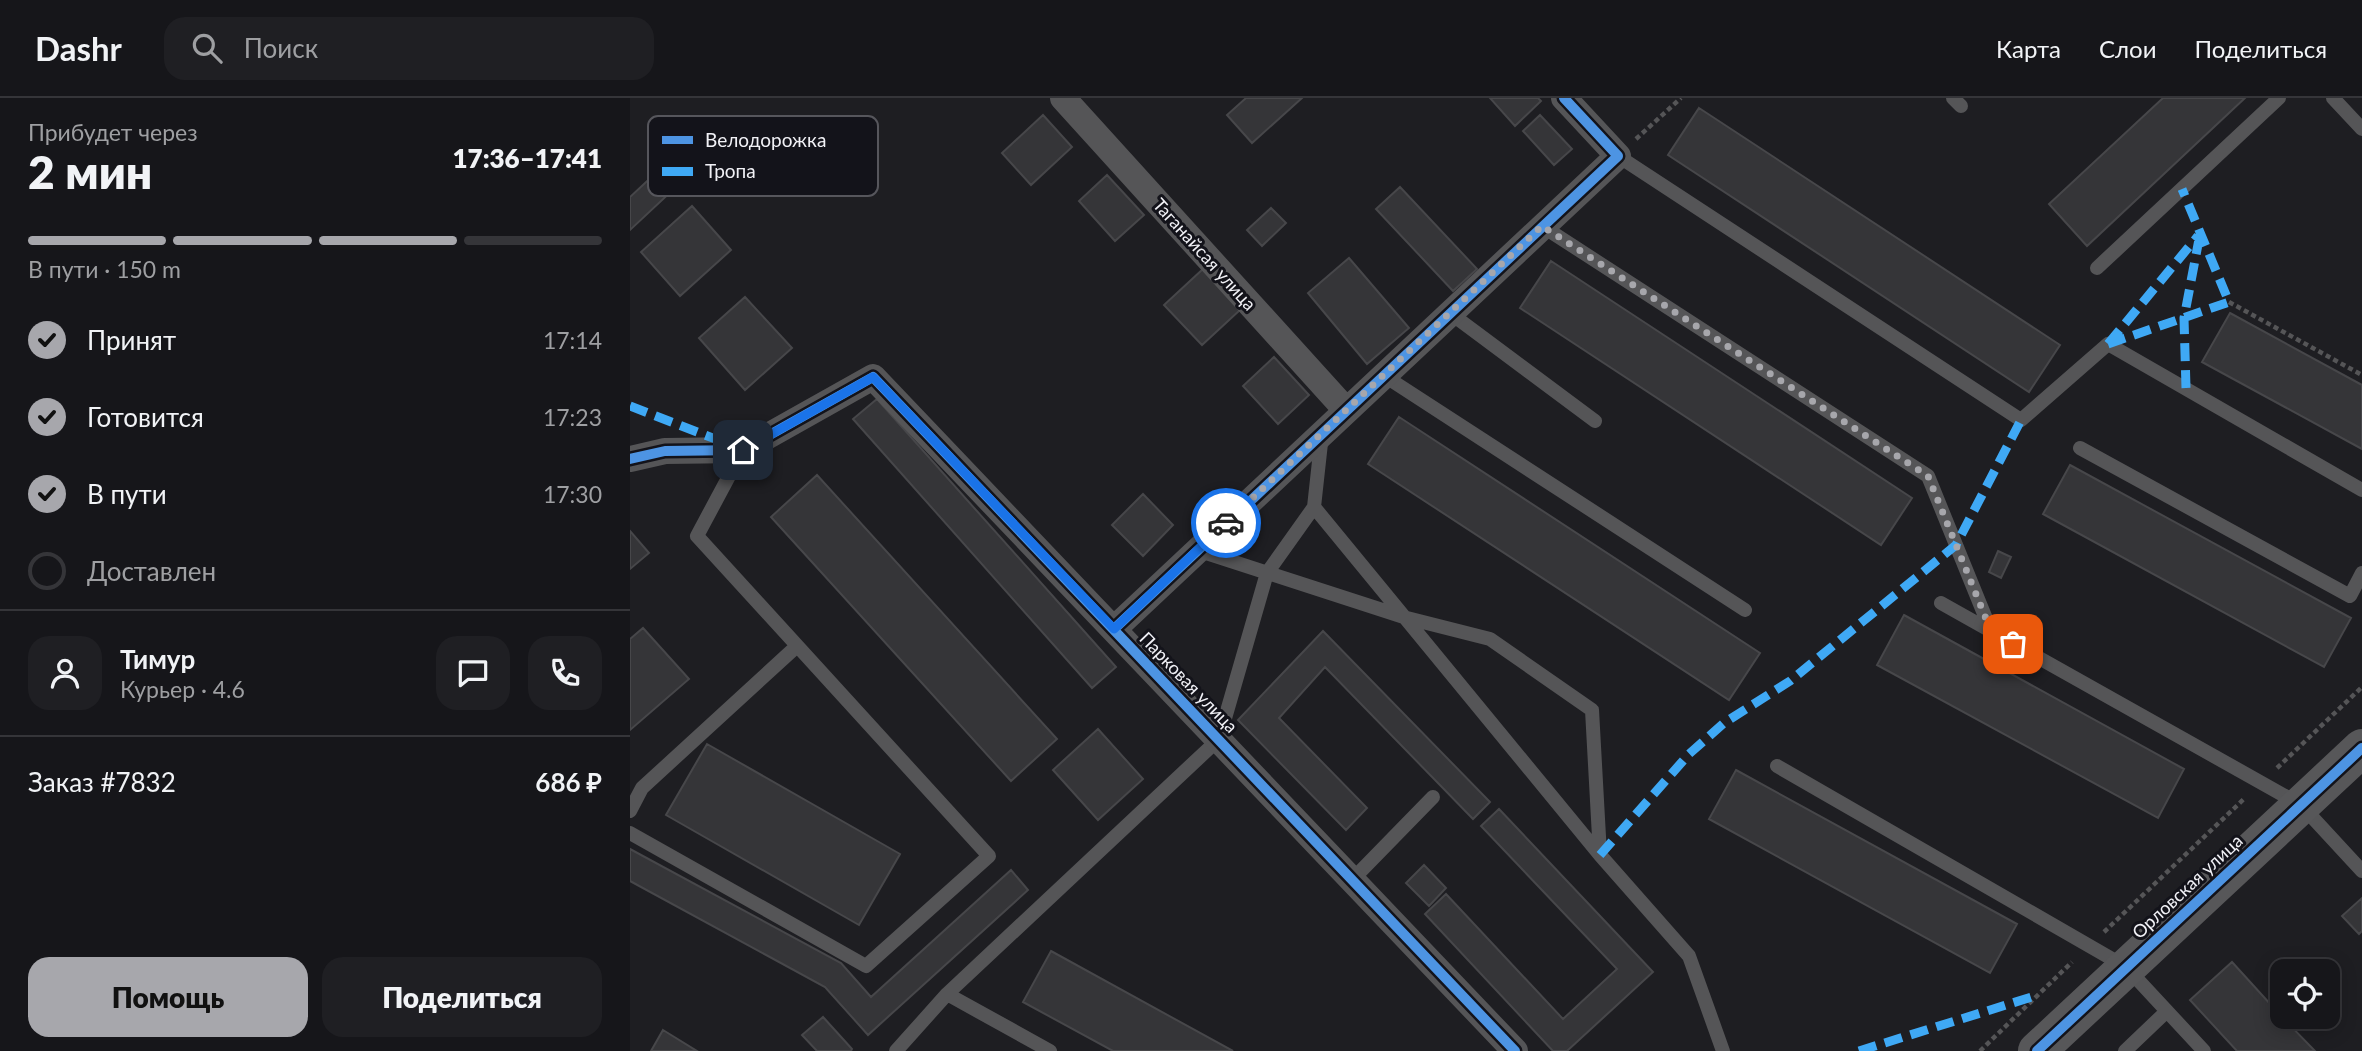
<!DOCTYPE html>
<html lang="ru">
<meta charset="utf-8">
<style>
:root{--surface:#16161a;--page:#1f1f23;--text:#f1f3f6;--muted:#9e9fa2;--line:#353539;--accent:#a7a7ac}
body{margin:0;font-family:Lato,sans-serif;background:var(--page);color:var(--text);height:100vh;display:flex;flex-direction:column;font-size:26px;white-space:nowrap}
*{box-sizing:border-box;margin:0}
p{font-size:23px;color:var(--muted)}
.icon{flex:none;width:38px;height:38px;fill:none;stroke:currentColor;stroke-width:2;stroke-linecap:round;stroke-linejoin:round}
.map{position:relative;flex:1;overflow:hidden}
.panel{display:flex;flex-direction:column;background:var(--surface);width:630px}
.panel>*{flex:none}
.buttons{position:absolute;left:1640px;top:861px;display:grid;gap:14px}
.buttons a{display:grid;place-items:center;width:70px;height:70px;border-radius:14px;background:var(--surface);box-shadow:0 4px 18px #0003,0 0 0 2px var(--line);font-size:35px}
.pin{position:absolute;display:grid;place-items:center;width:60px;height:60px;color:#fff;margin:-30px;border-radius:14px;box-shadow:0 4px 10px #0006}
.courier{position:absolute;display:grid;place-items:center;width:70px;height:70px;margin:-35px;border:5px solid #1a73e8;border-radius:50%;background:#fff;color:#222;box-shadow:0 2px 9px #0007}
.headline em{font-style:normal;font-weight:800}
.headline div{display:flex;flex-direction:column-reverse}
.headline{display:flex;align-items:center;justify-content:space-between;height:119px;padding:0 28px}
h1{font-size:46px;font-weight:800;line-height:52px}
.bar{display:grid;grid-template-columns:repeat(4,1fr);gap:10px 7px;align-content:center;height:84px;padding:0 28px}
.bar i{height:9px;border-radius:5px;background:var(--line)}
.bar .on{background:var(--accent)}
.bar p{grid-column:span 4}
.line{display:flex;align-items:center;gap:18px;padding:0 28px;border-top:2px solid var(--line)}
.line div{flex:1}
.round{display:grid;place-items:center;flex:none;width:74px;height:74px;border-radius:21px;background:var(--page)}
ol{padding:0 28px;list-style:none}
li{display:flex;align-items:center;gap:21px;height:77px}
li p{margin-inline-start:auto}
li .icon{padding:7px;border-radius:50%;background:var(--accent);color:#111;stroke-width:4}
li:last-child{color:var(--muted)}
li i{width:38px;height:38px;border:4px solid var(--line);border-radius:50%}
.primary-button{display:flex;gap:14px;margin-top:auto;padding:14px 28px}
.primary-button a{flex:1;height:80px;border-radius:21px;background:var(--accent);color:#111;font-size:28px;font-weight:800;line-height:80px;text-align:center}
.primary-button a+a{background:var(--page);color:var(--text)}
header{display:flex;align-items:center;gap:42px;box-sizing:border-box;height:98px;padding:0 35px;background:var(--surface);border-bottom:2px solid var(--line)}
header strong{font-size:33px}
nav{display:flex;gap:38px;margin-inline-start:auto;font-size:24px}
.search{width:490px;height:63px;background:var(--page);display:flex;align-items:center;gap:18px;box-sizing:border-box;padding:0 24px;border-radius:21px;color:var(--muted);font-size:26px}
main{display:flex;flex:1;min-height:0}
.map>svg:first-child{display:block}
.building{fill:#353538;stroke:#47474a;stroke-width:2}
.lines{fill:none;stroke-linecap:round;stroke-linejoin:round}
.path{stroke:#555557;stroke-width:4.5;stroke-dasharray:5 3.5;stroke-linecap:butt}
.lane{stroke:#555557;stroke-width:14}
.street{stroke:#555557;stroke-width:26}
.secondary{stroke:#575759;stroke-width:38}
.quiet{stroke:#3fa9f5;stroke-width:9;stroke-dasharray:18 9;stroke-linecap:butt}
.cycleway-casing{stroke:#13131a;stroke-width:15}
.cycleway{stroke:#4d94e3;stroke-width:10}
.done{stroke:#a7a7ac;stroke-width:7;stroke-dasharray:0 12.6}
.route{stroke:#1a73e8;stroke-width:9}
.labels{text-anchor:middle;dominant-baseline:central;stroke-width:6;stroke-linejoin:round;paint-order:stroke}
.street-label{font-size:18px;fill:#f1f1f6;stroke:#13131a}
.key{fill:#13131a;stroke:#56565c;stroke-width:2}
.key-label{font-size:19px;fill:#f1f1f6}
</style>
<header>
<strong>Dashr</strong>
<div class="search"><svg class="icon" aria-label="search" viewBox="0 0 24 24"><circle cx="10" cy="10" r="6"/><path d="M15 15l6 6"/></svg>Поиск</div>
<nav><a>Карта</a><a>Слои</a><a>Поделиться</a></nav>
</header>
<main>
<section class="panel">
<div class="headline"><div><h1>2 мин</h1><p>Прибудет через</p></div><em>17:36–17:41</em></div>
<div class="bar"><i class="on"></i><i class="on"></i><i class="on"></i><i></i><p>В пути · 150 m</p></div>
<ol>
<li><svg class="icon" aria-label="check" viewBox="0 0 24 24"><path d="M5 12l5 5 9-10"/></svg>Принят<p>17:14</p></li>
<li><svg class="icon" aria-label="check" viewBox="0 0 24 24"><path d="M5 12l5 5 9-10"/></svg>Готовится<p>17:23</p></li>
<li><svg class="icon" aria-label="check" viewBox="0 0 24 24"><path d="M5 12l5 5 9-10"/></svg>В пути<p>17:30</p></li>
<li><i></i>Доставлен</li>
</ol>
<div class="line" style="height:126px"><a class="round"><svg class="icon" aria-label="person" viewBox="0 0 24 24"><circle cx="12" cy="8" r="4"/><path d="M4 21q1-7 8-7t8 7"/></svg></a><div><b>Тимур</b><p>Курьер · 4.6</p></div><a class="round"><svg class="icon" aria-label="chat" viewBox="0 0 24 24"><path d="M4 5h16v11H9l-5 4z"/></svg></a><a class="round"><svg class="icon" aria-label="phone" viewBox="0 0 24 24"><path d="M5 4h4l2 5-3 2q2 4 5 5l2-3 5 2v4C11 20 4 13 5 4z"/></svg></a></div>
<div class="line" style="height:91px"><div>Заказ #7832</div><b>686 ₽</b></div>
<div class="primary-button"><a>Помощь</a><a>Поделиться</a></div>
</section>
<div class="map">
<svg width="1732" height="953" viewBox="0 0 1732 953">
<rect width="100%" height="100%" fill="#1e1e22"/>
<path class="building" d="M616 0H672L622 45 597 17Z
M860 0H908L911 3 885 28Z
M1533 0H1615L1457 148 1419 106Z
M1069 10 1430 247 1399 294 1038 57Z
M413 17 442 49 401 87 372 55Z
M910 17 942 51 924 67 893 33Z
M29 72 46 89 0 132V99Z
M477 77 514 117 485 143 449 103Z
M770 89 847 171 823 193 746 111Z
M62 108 101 152 50 198 11 154Z
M641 110 656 125 632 148 617 132Z
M719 160 779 230 737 266 678 195Z
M921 163 1282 400 1251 447 890 210Z
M573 171 610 212 572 247 534 207Z
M115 199 162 250 115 292 69 240Z
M1600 215 1732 287V351L1572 264Z
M644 259 679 297 648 326 613 288Z
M247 301 486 569 462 590 223 321Z
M769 319 1130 555 1099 602 738 366Z
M1440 367 1721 520 1694 569 1413 416Z
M187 377 427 641 381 683 141 419Z
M513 396 543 427 513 458 482 427Z
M0 433 19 455 0 471Z
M1368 453 1381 459 1371 480 1359 474Z
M1274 517 1554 671 1528 720 1247 567Z
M13 530 59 581 0 632V541Z
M693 533 860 704 843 721 695 569 649 620 737 710 716 732 608 622Z
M468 631 513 681 468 722 423 672Z
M77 646 270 756 229 827 36 717Z
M1106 672 1387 826 1360 875 1079 721Z
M869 711 1023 874 937 953H923L795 816 816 796 933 921 987 871 851 728Z
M0 751 211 865 241 899 381 772 398 792 238 937 195 889 0 783Z
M794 767 816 790 799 808 776 785Z
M1732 800V833L1729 836 1712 818Z
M421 853 603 953H483L393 904Z
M1602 864 1652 919 1685 953H1607L1560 902Z
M193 919 222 951 221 953H187L172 937Z
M33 932 67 953H21Z"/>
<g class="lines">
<path class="path" d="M1006 41 1051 0
M1599 204 1732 277
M1647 670 1732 589
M1474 834 1615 700
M1350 953 1442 864"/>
<path class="lane" d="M1323 0 1331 8
M1703 0 1732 31
M988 58 1391 322 1478 246 1732 392
M912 128 1298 378 1361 533
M1467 170 1649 0
M820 215 965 323
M753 277 1115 512
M692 336 684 409 970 757
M1450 350 1720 498 1732 475
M567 452 777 520 860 541 962 612 970 757 1059 858 1093 953
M1311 505 1671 707 1732 773
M1147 668 1496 869 1574 953
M0 713 12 690 167 548
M0 735 236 868 359 758 67 438 113 352
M723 781 803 699
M317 896 420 953
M266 953 317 896 589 641 637 475 684 409
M1495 953 1537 913"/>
<path class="street" d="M433 0 716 312
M0 361 35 353 113 352 243 279 885 953
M484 531 988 58 934 0"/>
<path class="secondary" d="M1407 953 1732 650"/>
<path class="quiet" d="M1478 246 1599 204 1552 91
M1478 246 1568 138
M1556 290 1554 220 1570 136
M0 308 101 347
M970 757 1059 656 1094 625 1160 583 1326 447 1391 322
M1229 953 1408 897"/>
<g class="cycleway-casing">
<path id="cycleway" d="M0 361 35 353 113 352 243 279 885 953
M484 531 988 58 934 0
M1407 953 1732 650"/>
</g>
<use href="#cycleway" class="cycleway"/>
</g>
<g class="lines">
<path class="done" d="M596 425 912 128 1298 378 1361 533 1383 546"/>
<path class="route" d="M113 352 243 279 484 531 596 425"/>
</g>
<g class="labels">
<g class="street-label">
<text transform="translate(575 156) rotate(48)">Таганайсая улица</text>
<text transform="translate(559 584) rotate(46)">Парковая улица</text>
<text transform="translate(1557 788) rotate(-43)">Орловская улица</text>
</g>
</g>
<rect x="18" y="18" width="230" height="80" rx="10" class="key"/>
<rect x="32" y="38" width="31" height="8" fill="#4d94e3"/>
<rect x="32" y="69" width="31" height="9" fill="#3fa9f5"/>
<g class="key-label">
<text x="75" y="49">Велодорожка</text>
<text x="75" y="80">Тропа</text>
</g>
</svg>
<div class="buttons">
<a><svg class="icon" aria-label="locate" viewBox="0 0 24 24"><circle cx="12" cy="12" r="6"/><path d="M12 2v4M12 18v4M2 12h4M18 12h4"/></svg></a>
</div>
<div class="pin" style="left:1383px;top:546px;background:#ea580c"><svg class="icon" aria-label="bag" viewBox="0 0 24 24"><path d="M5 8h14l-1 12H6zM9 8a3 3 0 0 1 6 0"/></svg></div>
<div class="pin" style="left:113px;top:352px;background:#1f2937"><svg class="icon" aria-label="home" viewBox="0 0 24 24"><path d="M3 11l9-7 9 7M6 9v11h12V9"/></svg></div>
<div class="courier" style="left:596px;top:425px"><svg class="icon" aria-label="car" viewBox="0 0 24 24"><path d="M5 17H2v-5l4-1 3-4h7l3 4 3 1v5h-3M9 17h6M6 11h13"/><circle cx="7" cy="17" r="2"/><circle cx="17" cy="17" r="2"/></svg></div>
</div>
</main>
